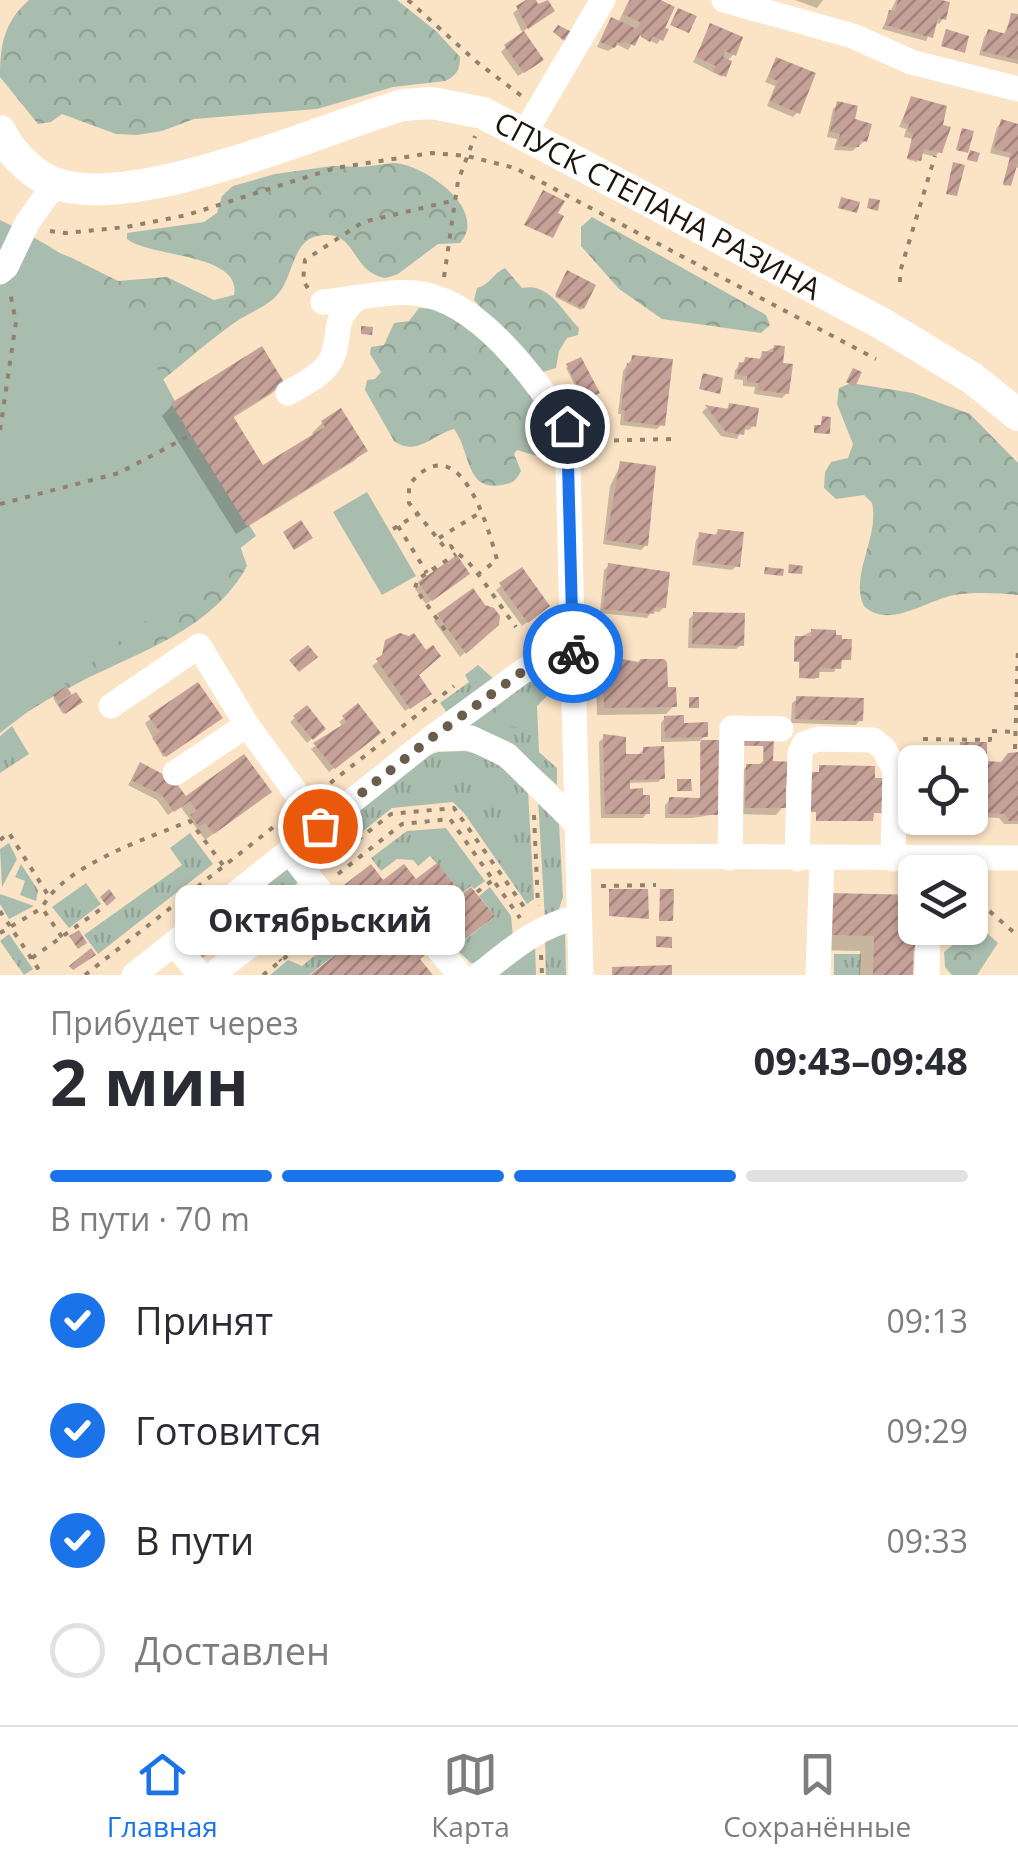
<!DOCTYPE html>
<html lang="ru">
<meta charset="utf-8">
<style>
:root{--surface:#fff;--page:#f2f2f3;--text:#2b2b33;--muted:#7c7c81;--line:#e1e1e2;--accent:#1a73e8}
body{margin:0;font-family:"Open Sans",sans-serif;background:var(--page);color:var(--text);height:100vh;display:flex;flex-direction:column;font-size:38px;white-space:nowrap}
*{box-sizing:border-box;margin:0}
p{font-size:32px;color:var(--muted)}
.icon{flex:none;width:55px;height:55px;fill:none;stroke:currentColor;stroke-width:2;stroke-linecap:round;stroke-linejoin:round}
.map{position:relative;height:975px;overflow:hidden}
.panel{display:flex;flex-direction:column;background:var(--surface);flex:1}
.panel>*{flex:none}
.fabs{position:absolute;left:898px;top:745px;display:grid;gap:20px}
.fabs a{display:grid;place-items:center;width:90px;height:90px;border-radius:15px;background:var(--surface);box-shadow:0 2px 8px #0004;font-size:50px}
.pin{position:absolute;display:grid;place-items:center;width:85px;height:85px;color:#fff;margin:-42px;border:5px solid #fff;border-radius:50%;box-shadow:0 2px 10px #0007}
.courier{position:absolute;display:grid;place-items:center;width:100px;height:100px;margin:-50px;border:8px solid #1a73e8;border-radius:50%;background:#fff;color:#222;box-shadow:0 2px 12px #0007}
.bubble{position:absolute;height:70px;border-radius:15px;background:var(--surface);box-shadow:0 2px 8px #0004;font-size:32px;font-weight:700;line-height:70px;text-align:center}
.overview em{font-style:normal;font-weight:700}
.overview div{display:flex;flex-direction:column-reverse}
.overview{display:flex;align-items:center;justify-content:space-between;height:170px;padding:0 50px}
h1{font-size:65px;font-weight:700;line-height:75px}
.bar{display:grid;grid-template-columns:repeat(4,1fr);gap:15px 10px;align-content:center;height:120px;padding:0 50px}
.bar i{height:12px;border-radius:8px;background:var(--line)}
.bar .current{background:var(--accent)}
.bar p{grid-column:span 4}
ol{padding:0 50px;list-style:none}
li{display:flex;align-items:center;gap:30px;height:110px}
li p{margin-inline-start:auto}
li .icon{padding:10px;border-radius:50%;background:var(--accent);color:#fff;stroke-width:4}
li:last-child{color:var(--muted)}
li i{width:55px;height:55px;border:5px solid var(--line);border-radius:50%}
.dock{display:flex;justify-content:space-around;align-items:center;height:140px;border-top:2px solid var(--line);background:var(--surface);font-size:28px;color:var(--muted)}
.dock a{display:grid;justify-items:center;gap:5px}
.dock .current{color:var(--accent)}
.map>svg:first-child{display:block}
.grass{fill:url(#grass-tufts)}
.forest{fill:url(#forest-crowns)}
.park{fill:#a9bdaf}
.shadow{fill:#0003}
.building{fill:url(#building-hatch)}
.lines{fill:none;stroke-linecap:round;stroke-linejoin:round}
.path{stroke:#91816d;stroke-width:4;stroke-dasharray:5 8;stroke-linecap:butt}
.minor{stroke:#fff;stroke-width:25}
.major{stroke:#fff;stroke-width:32}
.done{stroke:#6b5d4c;stroke-width:10;stroke-dasharray:0 18}
.route{stroke:#1a73e8;stroke-width:12}
.labels{text-anchor:middle;dominant-baseline:central;stroke-width:8;stroke-linejoin:round;paint-order:stroke}
.street-label{font-size:30px;fill:#1d150b;stroke:#fff}
</style>
<div class="map">
<svg width="1018" height="975" viewBox="0 0 1018 975">
<defs>
<pattern id="grass-tufts" width="24" height="20" patternUnits="userSpaceOnUse" patternTransform="scale(2.5)"><rect width="24" height="20" fill="#a9bdaf"/><path d="M3 7l-1-3M5 7V3M7 7l1-3M15 17l-1-3M17 17v-4M19 17l1-3" fill="none" stroke="#91a295"/></pattern>
<pattern id="forest-crowns" width="20" height="18" patternUnits="userSpaceOnUse" patternTransform="scale(2.5)"><rect width="20" height="18" fill="#a9bdaf"/><path d="M2 6a3 3 0 1 1 6 0M12 15a3 3 0 1 1 6 0" fill="none" stroke="#91a295"/></pattern>
<pattern id="building-hatch" width="6" height="6" patternUnits="userSpaceOnUse" patternTransform="scale(2.5)"><rect width="6" height="6" fill="#c6a198"/><path d="M-1 1l2-2M0 6l6-6M5 7l2-2" fill="none" stroke="#a0827a"/></pattern>
</defs>
<rect width="100%" height="100%" fill="#fbe3c6"/>
<path class="grass" d="M478 665 494 679 448 714 440 703 469 682 465 675Z
M533 679C543 680 550 680 552 691L537 706 539 752 557 768V785L508 742 469 726 472 720Z
M12 726 29 754 0 773V736Z
M465 751C492 757 509 772 528 791L534 899 527 904 464 813 453 802 392 808 313 871 304 854 427 756 438 752Z
M538 799 559 823 563 897 559 909 545 919Z
M446 828 485 881 474 889 471 886 462 893 430 856 418 866 413 860 397 859 381 871 371 858 407 831Z
M190 833 213 864 98 954 84 935 182 865 170 848Z
M21 864 38 890 36 901 20 895 25 881 15 877Z
M289 868 302 879 248 922 245 902Z
M86 883 101 904 69 928 52 907Z
M490 887 511 916 513 937 481 963H471L455 948 495 916 479 896Z
M298 894 306 904 261 939 253 929Z
M218 924H228L236 932 196 963 191 949 194 941Z
M565 932 566 975H546L545 938Z
M9 934 33 969 24 975 0 941Z
M334 940 342 949 309 975H270L288 960 302 966Z
M535 943 536 975H494Z
M834 954H861L860 975H834Z"/>
<path class="forest" d="M29 0H397L437 32 460 57C460 69 457 76 445 81L393 87 317 109 194 119 162 131 137 135 116 134 62 114 51 122 38 124 0 77C0 45 4 22 29 0Z
M393 163C422 163 490 209 460 243L438 244 398 274 386 278C353 273 357 237 329 235 291 233 296 273 278 294 267 307 248 313 234 323 202 346 174 372 143 395L237 537 247 566C212 630 141 651 80 682 52 696 26 713 0 729V229L72 258 118 281 167 277 214 300 234 295C242 253 152 258 127 239V233L204 222 217 213 222 196 233 186 275 174 332 166 362 167Z
M592 217 766 315 770 325 761 333 662 319 619 289 581 246V227Z
M505 268 522 288C549 282 562 311 579 328L578 335 567 338 559 351 556 368 543 372 474 300 477 288C490 285 493 273 505 268Z
M419 308 448 310 473 324 560 429 559 457 550 460 517 450 514 454 521 471C516 481 513 483 502 485 465 492 471 452 454 429 432 435 417 457 394 441L365 390 367 380 375 379 381 372 370 354 371 347 384 345 394 323 409 321Z
M851 383 913 393 970 414 1018 463V595C997 593 975 592 954 595 927 600 888 630 864 606 849 575 880 537 872 503L864 495 836 499 824 488 825 472 831 462 848 458 853 444 837 404 839 388Z
M502 704 526 711 529 720 518 728 484 724 482 715Z
M969 932 987 933 998 943 977 975H952L945 967 944 952Z"/>
<path class="park" d="M0 220C34 237 69 255 96 282 132 318 157 367 180 411 202 454 231 495 256 536L0 733Z
M367 492 416 576 382 595 333 512Z
M9 843 17 859 2 887 0 849Z
M0 894 34 906 9 919 0 904Z"/>
<path class="shadow" d="M530 0 547 15 522 32 513 13Z
M629 0H655L661 39 657 44 638 35 628 50 618 45 608 51 597 47 607 25 612 20 618 23Z
M795 0H823L817 8Z
M896 0H932L943 19 939 24 934 22 926 41 882 29Z
M1012 16 1018 17V64L979 55 984 37 988 32 1003 36Z
M711 26 734 54 727 61 722 77 693 62Z
M506 47 536 64 518 76 501 52Z
M776 60 798 112 793 117 767 106 775 86 765 82Z
M911 99 940 127 948 129 939 152 935 157 921 153 917 162 907 159 912 139 904 137 906 129 899 127Z
M838 104 865 141 852 151 834 150 837 139 827 137 833 109Z
M1002 122 1018 126V168L1013 166 1007 186 1003 185 1010 158 990 153 997 127Z
M566 275 582 308 581 310 555 297Z
M775 347 787 393 782 398 754 394 755 387 743 386V380L734 379 735 370 746 359 758 361 763 353Z
M261 350 282 383 271 394 231 419 262 469 314 436 312 433 323 422 364 451 354 461 236 534 162 416 172 405Z
M633 357 662 424 657 429 620 425 621 414H618L623 371Z
M580 360 595 394 583 401 566 368Z
M730 406 754 425 749 430 742 429 737 439 721 436 702 412 706 408 724 411Z
M621 464 646 545 641 550 603 544 610 486Z
M718 531 737 566 732 570 692 565 696 540 700 535 713 537Z
M609 565 664 607 659 612 652 611 647 618 600 613 604 570Z
M521 570 543 610 522 626 496 590Z
M462 579 426 604 415 589 420 584Z
M483 608 497 623 460 657 434 621 439 616Z
M694 614 741 645 736 649 688 648 689 619Z
M812 631 849 659 839 661 834 672H817L815 679 799 678V662H794V640Z
M387 642 432 664 416 676 424 698 405 711 372 666 381 659Z
M615 662 674 706 666 714 597 715 596 680Z
M197 686 167 755 163 757 145 723Z
M66 689 80 702 63 714 53 698Z
M797 699 860 720 856 725 791 723 792 703Z
M307 708 323 729 307 743 290 722Z
M344 718 373 737 329 772 311 749 344 728 339 722Z
M665 718 682 726 705 736 700 741 661 742V723Z
M604 737 624 757 639 754 644 749 662 778 658 782 627 783 628 791 647 813 643 818H601L599 742Z
M771 740V764L791 781 784 788 783 807 776 815 738 814 739 774 747 766 757 767 763 761V746H741L742 741Z
M700 742 717 743 716 814 693 818H665V805L670 800 700 801Z
M961 745 985 764H1000L1018 755V824H1004L999 818 977 817 978 810H970V762H930L932 749H957Z
M141 765 186 800 261 799 205 840 180 806 168 815 157 800 128 785Z
M383 883H416L484 924 446 953 438 943 417 959 430 975H314L337 957 330 947 354 925 333 899 341 891Z
M915 898 913 938 918 947 911 954V975H859L860 951 816 950V939Z"/>
<path class="building" d="M526 0H536L538 4 548 0 555 11 528 29 516 6Z
M630 0H661L675 7 665 28 669 29 663 41 653 36 650 42 641 37 642 31 635 46 624 41 622 44 617 42 615 48 600 42 611 17 637 29 640 22 623 14Z
M898 0H941L950 2 946 20 938 18 933 38 885 25 889 10 895 11Z
M678 8 697 16 689 33 670 25Z
M1011 13 1018 14V60L982 51 988 29 1006 34Z
M710 23 743 37 736 56 725 51 723 57 732 61 726 77 713 72 716 66 696 57Z
M558 25 572 32 567 43 553 32Z
M946 29 969 36 965 53 941 46Z
M524 31 544 60 524 73 504 45Z
M776 57 816 73 800 114 770 101 778 81 768 77Z
M911 96 947 106 943 125 951 127 942 153 924 149 921 161 907 158 913 134 907 132 909 124 902 122Z
M837 101 858 106 855 119 872 124 867 142 860 140 859 147 837 146 840 134 830 132Z
M1001 119 1018 124V162L1011 186 1003 184 1011 153 994 149Z
M962 128 974 131 968 153 956 150Z
M970 150 980 153 977 162 967 160Z
M953 162 965 165 957 196 946 194Z
M543 190 565 201 558 213 564 216 553 238 524 225Z
M841 197 860 202 857 213 838 208Z
M869 198 880 200 878 211 867 208Z
M567 270 596 285 584 309 555 295Z
M361 326 373 327 372 335 361 334Z
M774 345 785 346 783 363 793 364 789 394 758 390 759 383 747 382V376L737 375 739 362 744 363 745 357 761 359 762 351 773 352Z
M262 346 285 384 233 416 263 465 325 427 321 421 341 408 368 451 247 526 171 403Z
M632 355 673 359 665 426 624 421 625 410H621L627 363 631 364Z
M581 357 600 393 585 401 566 364Z
M853 368 862 372 855 387 846 382Z
M703 373 723 378 720 394 699 389Z
M729 403 759 408 756 427 746 425 744 435 726 432 705 405 728 409Z
M822 416 831 417 830 434 814 433V425H821Z
M620 461 656 466 648 546 606 540Z
M301 520 313 538 294 550 283 532Z
M718 529 744 532 740 567 696 561 699 532 717 535Z
M457 555 470 574 432 601 418 582Z
M608 563 670 572 666 608 655 607 654 614 603 609Z
M789 564 803 566 802 574 788 573Z
M522 567 550 606 528 623 499 583Z
M765 567 784 569 783 576 764 574Z
M473 588 485 605 494 608 500 616 499 625 466 654 437 614Z
M693 612 745 613 744 646 692 644Z
M811 629 836 630V635H842V639H852L851 660H842L841 669 820 668 819 678H799L800 661H794L795 636H811Z
M400 633 409 636 414 633 426 650 433 645 441 656 419 675 432 694 410 709 376 659 382 655 385 640Z
M308 645 318 657 299 672 289 660Z
M622 659 638 662 641 659H664L667 662 668 687H676L677 707 604 708 603 670 614 660Z
M198 682 223 718 166 757 152 738 160 732 148 716Z
M66 686 71 693 58 702 53 695Z
M76 692 83 702 65 714 58 704Z
M796 696 864 698 863 721 795 719Z
M689 697H699V708H689Z
M358 703 381 733 335 769 313 743 347 722 342 716Z
M307 705 326 729 313 740 293 716Z
M684 715V723L708 722V737L665 738 664 716Z
M603 734 626 737V754H643V747L664 746 665 779 630 780V789L643 788V795H650V814H605Z
M742 736 774 737 773 761 794 762 793 782H786V808H745L746 764H764V746L742 745Z
M701 740H719L718 815 668 814 669 797 700 798Z
M960 742H987V761L1001 762 1008 753 1018 752V821H1009L1004 814 981 813V806H970V762H930V746L960 747Z
M244 754 272 792 214 834 205 823 199 827 190 815 197 811 190 801 174 812 162 795 131 780 140 762 174 780 186 796Z
M819 765 875 766V778H884L883 813H874L873 821H816V812H807V772H819Z
M677 779H691L692 791H677Z
M930 818H963V826H930Z
M437 863 462 894 471 887 495 916 455 947 447 937 420 959 433 975H310L344 948 336 938 360 916 339 889 371 864 383 880 404 864 416 879Z
M109 889 116 898 107 906 100 897Z
M609 889H648L649 919 609 916Z
M660 889H674L673 921H659Z
M831 893 915 895V936H921V948L914 947 913 975H873L874 936 830 935Z
M79 930 87 943 78 949 69 936Z
M656 936 672 937V948L656 947Z
M91 948 96 955 73 970 69 966Z
M672 965V975H612V967Z"/>
<g class="lines">
<path class="path" d="M408 0 478 63 523 97
M50 231 65 233 126 227 187 215 335 168 432 153 467 156 515 168 876 359
M444 277 458 181 475 136
M900 282V272L935 156
M308 288 303 281 305 260 363 222 456 200
M0 430 16 322 10 292
M588 441 674 439
M0 504 119 473 187 437
M398 526 427 573
M393 529 416 515
M439 538 481 512
M477 575 497 560C487 522 458 424 409 485V503L446 549 451 546C456 554 463 556 469 563 486 583 500 606 516 627
M445 630 415 588 418 579 456 554
M923 739 990 740V731L1018 732
M1015 749 1018 647
M320 791 454 686
M534 815 538 906
M0 840 9 833 48 895
M327 864 391 814 454 808 527 911
M338 874 402 824 450 819 520 918
M601 886 656 885
M477 892 493 880
M970 894 1018 936
M0 911 39 970V975
M261 916 292 891
M339 916 349 928
M0 933 42 908
M62 937 42 908C62 866 148 838 190 821L223 865
M271 938 306 911 320 930
M272 949 281 961
M541 955 542 975
M32 958 101 909
M85 975 285 818
M263 975 330 922"/>
<path class="minor" d="M724 0 853 36 911 62 1018 89
M524 134 603 0
M0 272 6 267 27 223 55 184
M323 302C351 300 388 290 415 293 479 299 533 377 567 426L581 975
M288 393C303 384 324 375 332 358 342 334 331 320 355 300
M111 706 199 646 247 725 320 826
M430 739 471 738 507 755 577 824
M175 773 247 725
M289 851 326 899
M578 856 1018 858
M730 858 732 728 781 729
M797 859 800 753 804 744 818 739 873 740 884 749 895 770 893 859
M174 943 200 975
M439 950 460 975
M134 975 430 739 526 669H573
M212 975 249 946 245 929 224 903
M479 975C511 950 538 925 579 917
M818 975 822 859
M927 975 928 928"/>
<path class="major" d="M0 131C10 152 32 175 54 183 133 213 321 129 403 105L432 103 483 113 881 323 972 378 1018 415"/>
</g>
<g class="lines">
<path class="done" d="M320 826 430 739 526 669 573 670V653"/>
<path class="route" d="M567 426 573 653"/>
</g>
<g class="labels">
<g class="street-label">
<text transform="translate(658 205) rotate(28)">СПУСК СТЕПАНА РАЗИНА</text>
</g>
</g>
</svg>
<div class="fabs">
<a><svg class="icon" aria-label="locate" viewBox="0 0 24 24"><circle cx="12" cy="12" r="6"/><path d="M12 2v4M12 18v4M2 12h4M18 12h4"/></svg></a>
<a><svg class="icon" aria-label="layers" viewBox="0 0 24 24"><path d="M12 4l9 5-9 5-9-5zM3 14l9 5 9-5"/></svg></a>
</div>
<div class="pin" style="left:320px;top:826px;background:#ea580c"><svg class="icon" aria-label="bag" viewBox="0 0 24 24"><path d="M5 8h14l-1 12H6zM9 8a3 3 0 0 1 6 0"/></svg></div>
<div class="pin" style="left:567px;top:426px;background:#1f2937"><svg class="icon" aria-label="home" viewBox="0 0 24 24"><path d="M3 11l9-7 9 7M6 9v11h12V9"/></svg></div>
<div class="courier" style="left:573px;top:653px"><svg class="icon" aria-label="bike" viewBox="0 0 24 24"><circle cx="6" cy="16" r="4"/><circle cx="18" cy="16" r="4"/><path d="M6 16l4-8h5l3 8M10 8l3 8H6M13 5h3"/></svg></div>
<div class="bubble" style="left:175px;top:885px;width:290px">Октябрьский</div>
</div>
<section class="panel">
<div class="overview"><div><h1>2 мин</h1><p>Прибудет через</p></div><em>09:43–09:48</em></div>
<div class="bar"><i class="current"></i><i class="current"></i><i class="current"></i><i></i><p>В пути · 70 m</p></div>
<ol>
<li><svg class="icon" aria-label="check" viewBox="0 0 24 24"><path d="M5 12l5 5 9-10"/></svg>Принят<p>09:13</p></li>
<li><svg class="icon" aria-label="check" viewBox="0 0 24 24"><path d="M5 12l5 5 9-10"/></svg>Готовится<p>09:29</p></li>
<li><svg class="icon" aria-label="check" viewBox="0 0 24 24"><path d="M5 12l5 5 9-10"/></svg>В пути<p>09:33</p></li>
<li><i></i>Доставлен</li>
</ol>
</section>
<nav class="dock">
<a class="current"><svg class="icon" aria-label="home" viewBox="0 0 24 24"><path d="M3 11l9-7 9 7M6 9v11h12V9"/></svg>Главная</a>
<a><svg class="icon" aria-label="map" viewBox="0 0 24 24"><path d="M3 6l6-2 6 2 6-2v14l-6 2-6-2-6 2zM9 4v14M15 6v14"/></svg>Карта</a>
<a><svg class="icon" aria-label="saved" viewBox="0 0 24 24"><path d="M7 4h10v16l-5-4-5 4z"/></svg>Сохранённые</a>
</nav>
